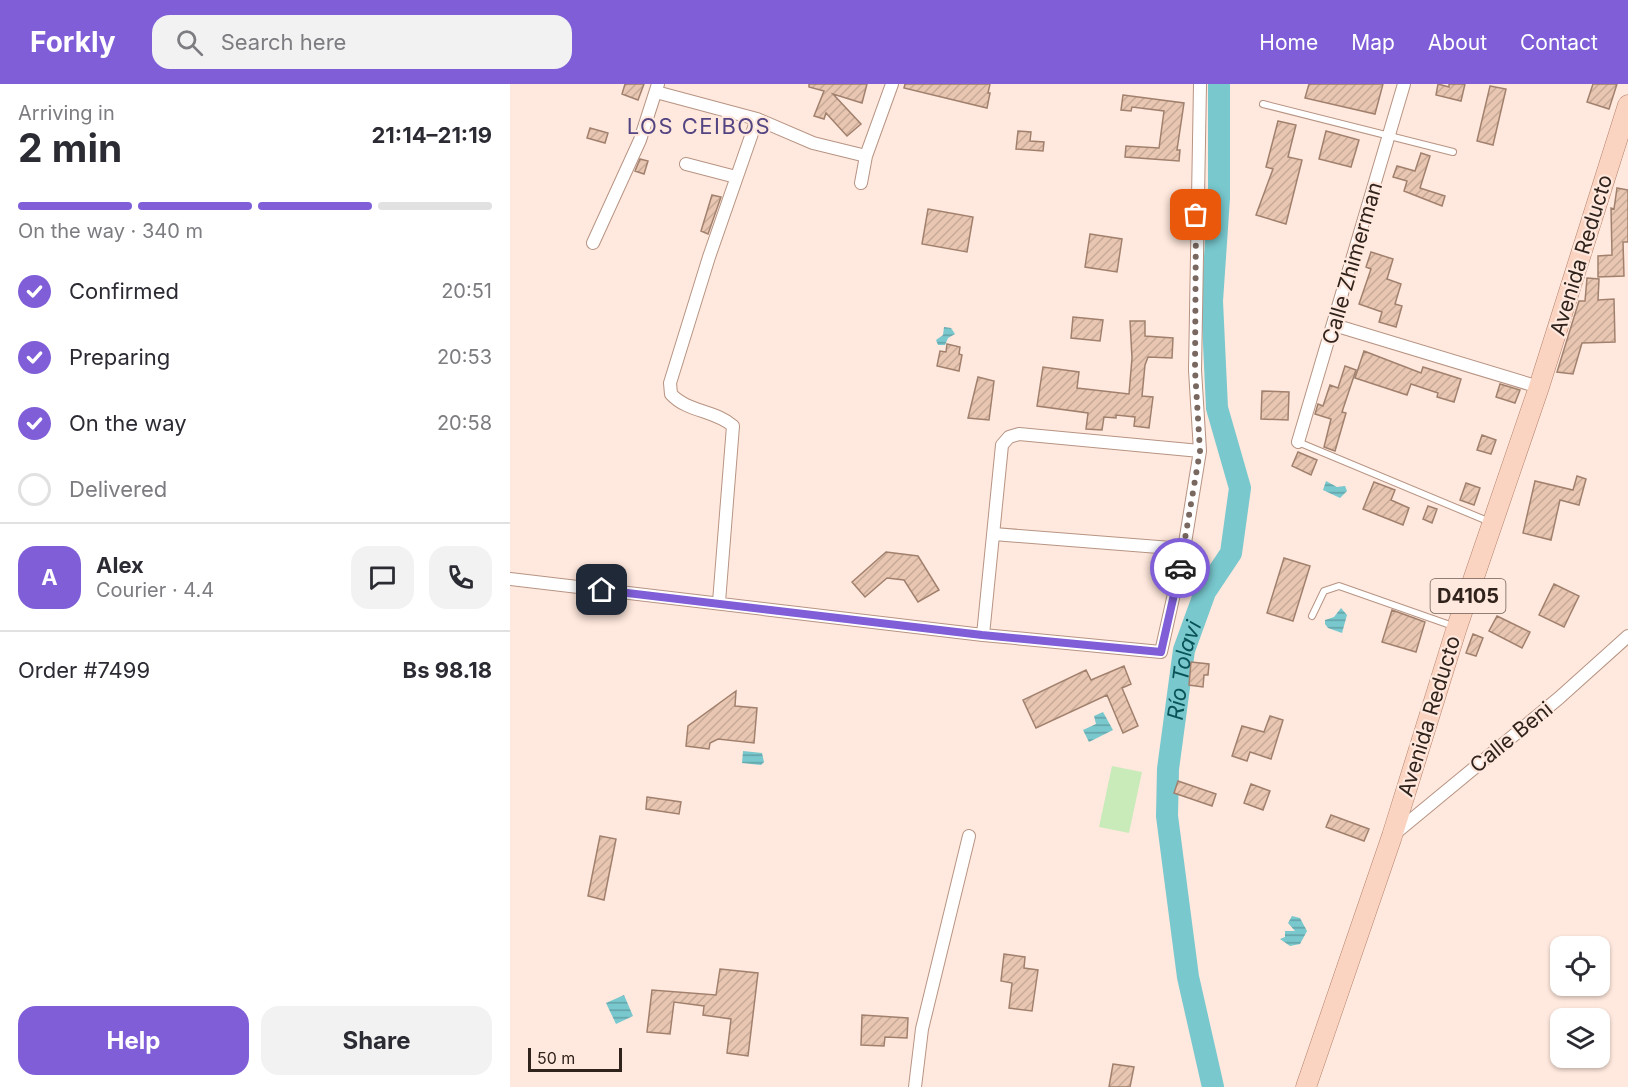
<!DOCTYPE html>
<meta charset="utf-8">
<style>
:root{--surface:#fff;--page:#f2f2f3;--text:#2b2b33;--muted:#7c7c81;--line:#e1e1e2;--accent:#7f5ed8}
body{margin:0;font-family:Inter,sans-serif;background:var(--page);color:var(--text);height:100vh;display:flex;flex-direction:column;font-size:22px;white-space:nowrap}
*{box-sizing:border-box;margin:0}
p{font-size:20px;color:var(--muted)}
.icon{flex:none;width:33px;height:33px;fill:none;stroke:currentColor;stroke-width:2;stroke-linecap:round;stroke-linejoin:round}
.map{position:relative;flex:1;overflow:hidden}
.sheet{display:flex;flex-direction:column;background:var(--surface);width:510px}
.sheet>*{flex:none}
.buttons{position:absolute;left:1040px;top:852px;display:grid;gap:12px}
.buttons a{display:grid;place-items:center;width:60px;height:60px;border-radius:12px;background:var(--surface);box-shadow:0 2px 4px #0004;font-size:30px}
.scale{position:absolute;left:18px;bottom:15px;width:94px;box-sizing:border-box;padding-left:6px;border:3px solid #30231c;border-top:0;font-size:16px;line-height:21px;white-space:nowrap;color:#30231c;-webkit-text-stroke:4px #ffe8dd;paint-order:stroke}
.pin{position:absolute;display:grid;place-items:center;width:51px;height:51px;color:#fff;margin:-26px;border-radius:12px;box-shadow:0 3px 9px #0006}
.courier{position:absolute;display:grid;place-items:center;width:60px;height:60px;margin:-30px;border:4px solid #7f5ed8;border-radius:50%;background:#fff;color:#222;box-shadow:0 2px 8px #0007}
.overview em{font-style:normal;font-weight:700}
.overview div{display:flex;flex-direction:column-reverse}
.overview{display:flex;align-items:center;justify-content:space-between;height:102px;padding:0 18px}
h1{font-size:39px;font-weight:700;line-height:45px}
.bar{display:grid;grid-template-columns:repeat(4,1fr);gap:9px 6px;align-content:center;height:72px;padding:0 18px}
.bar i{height:8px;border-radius:4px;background:var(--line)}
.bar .selected{background:var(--accent)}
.bar p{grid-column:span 4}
.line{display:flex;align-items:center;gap:15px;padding:0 18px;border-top:2px solid var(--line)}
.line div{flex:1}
.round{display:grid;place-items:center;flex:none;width:63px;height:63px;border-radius:18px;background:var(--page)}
ol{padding:0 18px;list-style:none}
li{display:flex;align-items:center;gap:18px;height:66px}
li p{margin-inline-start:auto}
li .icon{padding:6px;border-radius:50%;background:var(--accent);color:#fff;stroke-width:4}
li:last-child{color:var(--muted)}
li i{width:33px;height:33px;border:3px solid var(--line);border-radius:50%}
.button{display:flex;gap:12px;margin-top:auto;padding:12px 18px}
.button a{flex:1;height:69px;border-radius:18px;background:var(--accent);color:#fff;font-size:24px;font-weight:700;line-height:69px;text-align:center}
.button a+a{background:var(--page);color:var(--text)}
header{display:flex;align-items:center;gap:36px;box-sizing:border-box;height:84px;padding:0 30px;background:var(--accent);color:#fff}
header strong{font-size:28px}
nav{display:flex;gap:33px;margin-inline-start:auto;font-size:21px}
.search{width:420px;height:54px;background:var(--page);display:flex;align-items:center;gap:15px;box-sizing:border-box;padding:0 21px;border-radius:18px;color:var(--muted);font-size:22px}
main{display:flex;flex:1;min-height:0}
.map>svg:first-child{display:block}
.garden{fill:#c9ebba}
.water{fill:url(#water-rules)}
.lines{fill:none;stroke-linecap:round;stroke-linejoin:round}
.river{stroke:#78c8ce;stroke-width:22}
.building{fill:url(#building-hatch);stroke:#a1816e;stroke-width:1.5}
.lane-casing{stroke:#b79483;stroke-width:8}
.street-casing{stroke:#b79483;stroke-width:14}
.primary-casing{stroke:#b2836d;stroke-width:21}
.lane{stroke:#fff;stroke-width:6}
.street{stroke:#fff;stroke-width:12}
.primary{stroke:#fbd3c1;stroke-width:20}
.done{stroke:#786860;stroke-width:6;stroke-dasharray:0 10.8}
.route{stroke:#7f5ed8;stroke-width:8}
.labels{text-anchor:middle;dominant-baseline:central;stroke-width:4.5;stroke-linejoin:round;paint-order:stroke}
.shield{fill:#ffe8dd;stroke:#6e5e56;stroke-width:1.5}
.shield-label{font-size:20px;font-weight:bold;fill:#30231c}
.street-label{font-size:21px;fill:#30231c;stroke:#ffe8dd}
.neighbourhood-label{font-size:22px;letter-spacing:1.5px;fill:#534482;stroke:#ffe8dd}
.water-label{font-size:22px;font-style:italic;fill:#095357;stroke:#ffe8dd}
</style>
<header>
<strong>Forkly</strong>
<div class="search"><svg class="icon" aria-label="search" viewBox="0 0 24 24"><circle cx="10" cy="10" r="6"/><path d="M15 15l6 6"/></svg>Search here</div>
<nav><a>Home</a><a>Map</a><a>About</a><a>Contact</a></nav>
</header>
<main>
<section class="sheet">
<div class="overview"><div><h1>2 min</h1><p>Arriving in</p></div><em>21:14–21:19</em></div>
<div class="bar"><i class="selected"></i><i class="selected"></i><i class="selected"></i><i></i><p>On the way · 340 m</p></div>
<ol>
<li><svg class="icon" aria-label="check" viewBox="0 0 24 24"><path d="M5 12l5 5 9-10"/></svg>Confirmed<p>20:51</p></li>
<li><svg class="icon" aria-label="check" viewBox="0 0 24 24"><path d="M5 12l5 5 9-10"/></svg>Preparing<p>20:53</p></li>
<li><svg class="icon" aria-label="check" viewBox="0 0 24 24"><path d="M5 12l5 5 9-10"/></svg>On the way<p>20:58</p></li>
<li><i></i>Delivered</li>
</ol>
<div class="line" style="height:108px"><b class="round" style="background:var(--accent);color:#fff">A</b><div><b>Alex</b><p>Courier · 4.4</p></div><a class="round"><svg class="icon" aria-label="chat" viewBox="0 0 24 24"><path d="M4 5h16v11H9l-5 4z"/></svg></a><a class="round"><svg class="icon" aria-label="phone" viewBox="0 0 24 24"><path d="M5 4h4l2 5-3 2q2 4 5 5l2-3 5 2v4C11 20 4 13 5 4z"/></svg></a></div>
<div class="line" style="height:78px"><div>Order #7499</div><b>Bs 98.18</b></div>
<div class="button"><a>Help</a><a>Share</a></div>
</section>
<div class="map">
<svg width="1118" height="1003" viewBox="0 0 1118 1003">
<defs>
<pattern id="water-rules" width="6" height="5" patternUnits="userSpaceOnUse" patternTransform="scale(1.5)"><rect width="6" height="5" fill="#78c8ce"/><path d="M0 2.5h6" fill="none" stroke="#63a2a6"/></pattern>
<pattern id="building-hatch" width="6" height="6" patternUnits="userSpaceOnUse" patternTransform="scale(1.5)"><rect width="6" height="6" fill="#e8c6b1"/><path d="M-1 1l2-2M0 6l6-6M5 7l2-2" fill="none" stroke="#c7aa98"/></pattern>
</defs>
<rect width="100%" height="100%" fill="#ffe8dd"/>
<path class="garden" d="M602 682 632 688 619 749 589 743Z"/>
<path class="water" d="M434 243 441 244 445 250 438 254 435 261H428L426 256 433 251Z
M816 397 827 403 835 402 837 407 830 414 813 406Z
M831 524 837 531 832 549 818 544 815 540V536L824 533Z
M593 628 603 646 579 658 573 646 586 640 584 632Z
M233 667 252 669 254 678 251 681 232 679Z
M782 832 790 834 797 847 790 860 780 862 770 855 775 853V847H785L778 839Z
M114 911 123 932 106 940 96 919Z"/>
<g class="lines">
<path class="river" id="s1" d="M703 1003 678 893 657 732 658 685 674 566 695 508 721 469 730 404 707 324 702 217 709 114V0"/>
</g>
<path class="building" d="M115 0H134L128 16 112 10Z
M299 0H357L352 19 323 10 351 40 337 52 316 29 314 35 304 32 314 7 299 3Z
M395 0H480L478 9H480L477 24 394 4Z
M799 0H873L865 30 795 14Z
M928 0 939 3V0H955L951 17 926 11Z
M1083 0H1107L1099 25 1077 18Z
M980 2 996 5 983 61 967 57Z
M613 11 674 19 667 66H670L669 77 615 73 616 62 649 64 654 27 622 23 621 27 611 26Z
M768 37 786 41 778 73 792 76 776 140 746 131 763 85 756 83Z
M80 44 98 49 95 59 77 54Z
M508 47 521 48 520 57 534 58 533 67 506 65Z
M816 47 849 56 841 83 809 75Z
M911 69 920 72 910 104 935 112 932 122 894 107 897 97 883 93 887 82 905 87Z
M130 75 138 77 134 90 125 87Z
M1107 104 1118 106V158H1113L1114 192 1088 193V172L1102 171 1101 124 1104 125Z
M202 111 211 113 198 150 191 147Z
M418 125 463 133 457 168 412 160Z
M580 150 612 155 607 188 575 183Z
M861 168 883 175 877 195 891 200 885 220 892 222 886 243 869 238 872 228 849 220 861 185 856 183Z
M1077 194 1089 195 1088 216 1104 215 1105 258 1072 259 1063 290 1047 288 1069 217H1075Z
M563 233 593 236 590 257 561 254Z
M620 237H635V252L663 254 662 274 638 273 635 281 632 312 643 313 639 344 624 342 625 333 606 331V334L594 333 592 346 576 345 578 329 527 322 533 283 569 288 567 304 619 310 622 274Z
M437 260 450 263 449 270 452 271 449 287 427 282 430 267 436 268Z
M854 267 911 289 913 283 951 295 944 318 927 313 928 309 901 300 897 311 845 294Z
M835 282 846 286 832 328 836 329 825 367 814 363 821 335 805 330 808 320 813 322 820 301 828 304Z
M468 293 484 297 479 336 458 334Z
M990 300 1010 306 1005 319 986 313Z
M752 307 779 308 778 336 751 335Z
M972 351 986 356 981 370 967 366Z
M788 368 807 376 801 391 782 382Z
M1067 392 1076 395 1069 421 1050 416 1041 456 1013 449 1025 397 1063 406Z
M864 398 885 406 881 416 899 424 893 441 853 425Z
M956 399 970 404 964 421 950 416Z
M918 422 927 425 922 439 913 435Z
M376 468 408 472 429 506 408 518 394 496 377 494 355 513 342 498Z
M774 474 800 482 783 537 757 529Z
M1044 500 1069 512 1054 543 1029 531Z
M882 526 915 538 906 568 872 558Z
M987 532 1020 548 1012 564 979 547Z
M963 550 973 554 966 572 956 569Z
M681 578 699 580 698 591H694L693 603 679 601Z
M614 582 621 600 612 604 628 642 613 649 597 611 526 644 513 616 576 586 581 596Z
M226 607 225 622 247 624 244 659 208 655 200 659 199 665 176 662 178 642Z
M760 632 773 636 761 675 740 668 737 677 722 672 732 642 754 648Z
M668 697 706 710 702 722 664 709Z
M741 700 760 707 753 726 734 719Z
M137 713 171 718 169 730 136 725Z
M821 731 859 745 854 757 816 743Z
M90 752 106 755 94 816 78 812Z
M494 870 515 873 514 884 528 886 522 927 499 924 502 899 491 897Z
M210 885 248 889 238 972 217 969 221 935 193 931 194 922 164 918 160 950 137 948 142 906 206 911Z
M352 931 398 934 397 954 375 953 374 962 351 961Z
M603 980 624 983 620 1003H599Z"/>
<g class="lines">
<g class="lane-casing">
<path id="lane" d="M753 20 943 68
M788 358 980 438
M802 532 814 507 829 502 943 542"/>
</g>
<g class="street-casing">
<path id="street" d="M146 8 247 35 303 59 356 72
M176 80 226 93
M351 99 356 72 382 0
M83 159 130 56 148 0
M824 241 1029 303
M788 358 894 0
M484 450 674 465
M0 495 473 551 651 568 674 465 690 367 685 286 690 0
M209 518 223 342C205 326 177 328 161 310L160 299 199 173 247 35
M473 551 492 361 499 353 509 350 690 367
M883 751 1049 614 1118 552
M405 1003 412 945 459 752"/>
</g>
<g class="primary-casing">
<path id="primary" d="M796 1003 882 752 947 543 1029 303 1118 21"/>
</g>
<use href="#lane" class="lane"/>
<use href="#street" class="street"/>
<use href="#primary" class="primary"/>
</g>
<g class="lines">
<path class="done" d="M670 484 690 367 685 286 686 131"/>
<path class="route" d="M92 506 472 551 651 568 670 484"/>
</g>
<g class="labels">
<rect class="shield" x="920.5" y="495" width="75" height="34" rx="4.5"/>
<g class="shield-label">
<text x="958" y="512">D4105</text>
</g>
<g class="street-label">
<text transform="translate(1071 171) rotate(-73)">Avenida Reducto</text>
<text transform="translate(842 179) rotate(-74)">Calle Zhimerman</text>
<text transform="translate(919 632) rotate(-73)">Avenida Reducto</text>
<text transform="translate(1001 653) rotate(-39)">Calle Beni</text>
</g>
<g class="neighbourhood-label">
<text x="189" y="42">LOS CEIBOS</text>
</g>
<g class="water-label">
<text stroke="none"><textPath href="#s1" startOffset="422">Río Tolavi</textPath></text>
</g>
</g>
</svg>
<div class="buttons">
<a><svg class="icon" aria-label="locate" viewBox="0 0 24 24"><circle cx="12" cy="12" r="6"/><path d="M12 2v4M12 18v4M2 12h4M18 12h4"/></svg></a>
<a><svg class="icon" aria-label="layers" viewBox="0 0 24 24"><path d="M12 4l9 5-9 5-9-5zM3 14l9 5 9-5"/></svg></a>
</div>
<div class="scale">50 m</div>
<div class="pin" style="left:686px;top:131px;background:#ea580c"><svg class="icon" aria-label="bag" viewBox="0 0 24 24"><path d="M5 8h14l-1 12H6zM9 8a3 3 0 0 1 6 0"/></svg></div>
<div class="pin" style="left:92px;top:506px;background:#1f2937"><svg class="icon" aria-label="home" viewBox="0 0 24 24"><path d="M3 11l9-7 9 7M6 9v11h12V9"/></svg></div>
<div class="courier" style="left:670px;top:484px"><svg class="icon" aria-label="car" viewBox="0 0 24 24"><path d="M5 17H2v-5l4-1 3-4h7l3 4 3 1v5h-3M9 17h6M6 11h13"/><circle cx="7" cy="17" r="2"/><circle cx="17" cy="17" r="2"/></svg></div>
</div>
</main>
